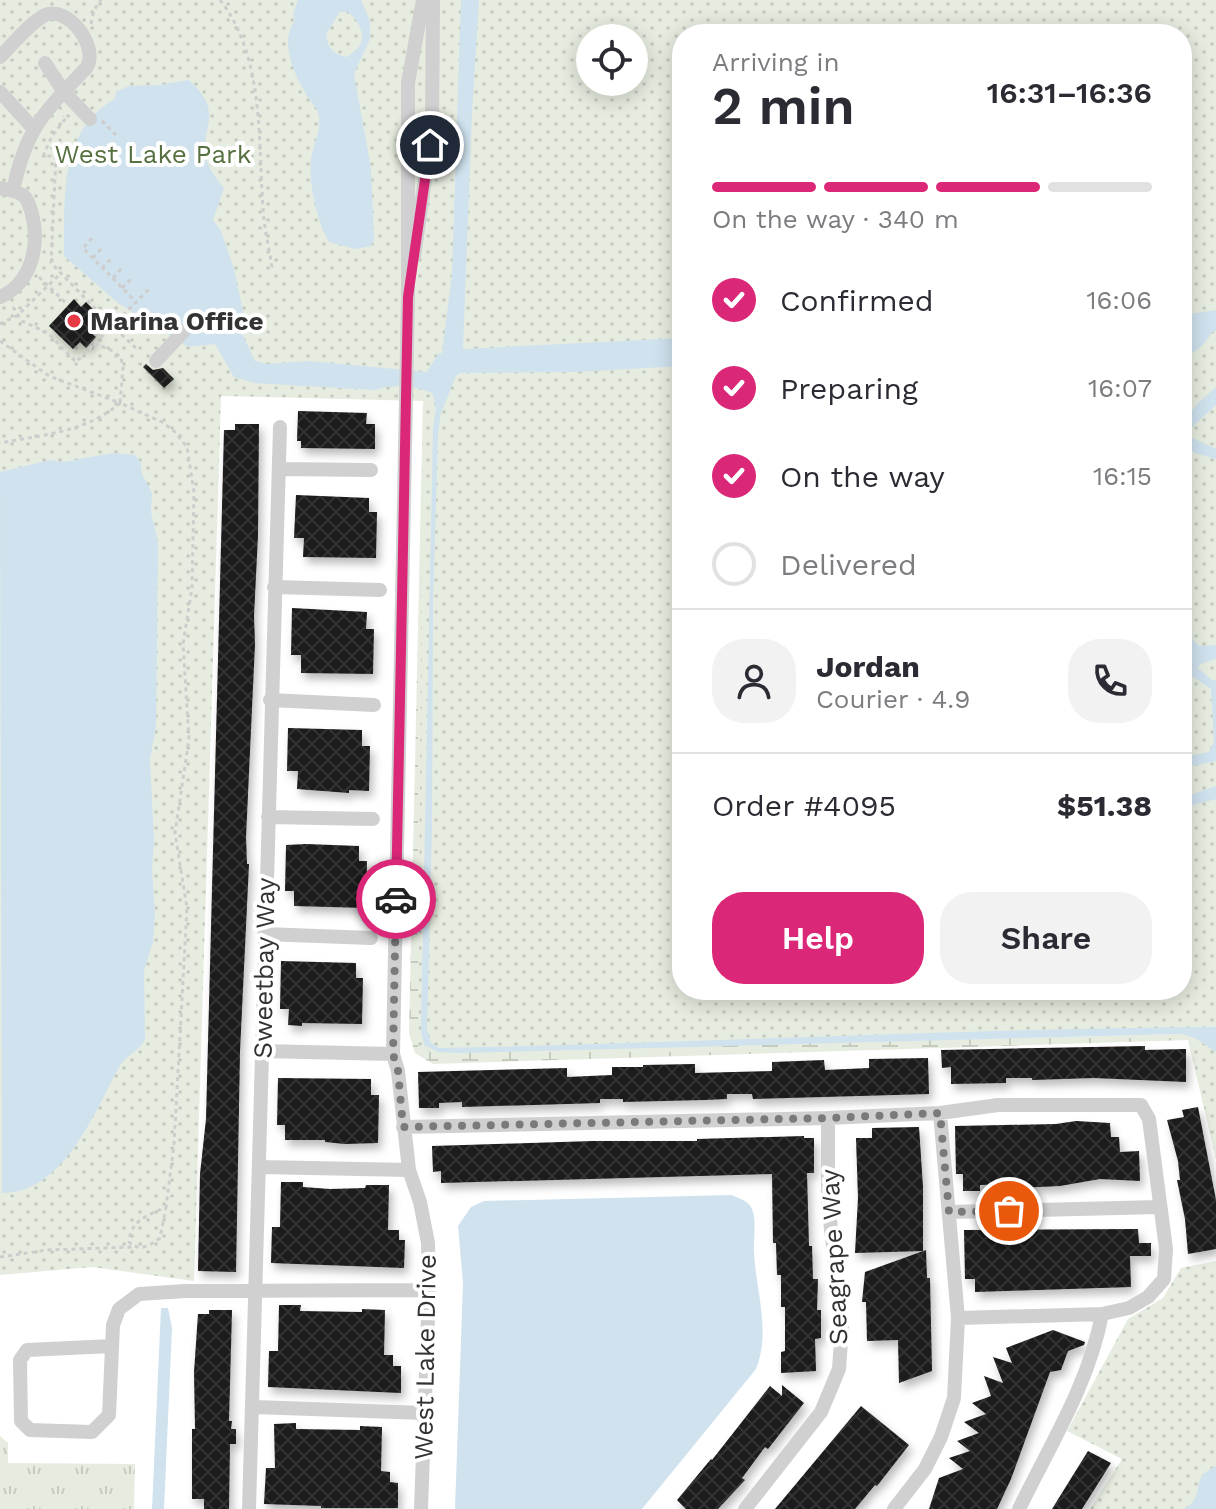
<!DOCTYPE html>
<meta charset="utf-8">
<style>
:root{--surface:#fff;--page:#f2f2f3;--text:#2b2b33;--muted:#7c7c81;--line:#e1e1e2;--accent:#db2777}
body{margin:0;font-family:"Work Sans",sans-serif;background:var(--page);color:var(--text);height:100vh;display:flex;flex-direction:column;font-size:30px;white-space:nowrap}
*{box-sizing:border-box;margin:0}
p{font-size:26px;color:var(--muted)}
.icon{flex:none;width:44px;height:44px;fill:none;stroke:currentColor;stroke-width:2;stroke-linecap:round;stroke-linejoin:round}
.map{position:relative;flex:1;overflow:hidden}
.drawer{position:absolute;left:672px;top:24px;width:520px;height:976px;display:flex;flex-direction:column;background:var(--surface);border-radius:32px;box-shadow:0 4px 20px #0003}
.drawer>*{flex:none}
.tools{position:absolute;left:576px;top:24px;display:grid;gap:16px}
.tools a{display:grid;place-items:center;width:72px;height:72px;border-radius:50%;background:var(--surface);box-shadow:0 4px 20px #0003;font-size:40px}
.pin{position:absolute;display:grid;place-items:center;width:68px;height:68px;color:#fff;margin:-34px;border:4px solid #fff;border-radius:50%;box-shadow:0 2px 8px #0007}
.courier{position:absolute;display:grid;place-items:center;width:80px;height:80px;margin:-40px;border:6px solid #db2777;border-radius:50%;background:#fff;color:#222;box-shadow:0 2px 10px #0007}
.headline em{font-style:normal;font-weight:600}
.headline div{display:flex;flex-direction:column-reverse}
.headline{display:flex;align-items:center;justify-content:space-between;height:136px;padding:0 40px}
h1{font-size:52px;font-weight:600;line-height:60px}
.bar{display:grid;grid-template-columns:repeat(4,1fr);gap:12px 8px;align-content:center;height:96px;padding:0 40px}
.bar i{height:10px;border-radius:6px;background:var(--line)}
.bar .on{background:var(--accent)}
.bar p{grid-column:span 4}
.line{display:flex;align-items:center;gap:20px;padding:0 40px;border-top:2px solid var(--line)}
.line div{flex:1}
.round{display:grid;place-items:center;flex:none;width:84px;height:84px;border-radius:32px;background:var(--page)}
ol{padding:0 40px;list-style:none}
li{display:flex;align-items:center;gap:24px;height:88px}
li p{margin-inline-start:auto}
li .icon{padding:8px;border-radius:50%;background:var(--accent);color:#fff;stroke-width:4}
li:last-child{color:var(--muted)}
li i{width:44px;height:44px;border:4px solid var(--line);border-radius:50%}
.button{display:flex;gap:16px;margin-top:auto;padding:16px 40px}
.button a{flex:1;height:92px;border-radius:32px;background:var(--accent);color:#fff;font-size:32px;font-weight:600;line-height:92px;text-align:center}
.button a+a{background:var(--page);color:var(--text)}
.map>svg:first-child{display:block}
.grass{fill:url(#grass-tufts)}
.wetland{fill:url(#wetland-marsh)}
.park{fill:url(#park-dots);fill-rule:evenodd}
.water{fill:#cfe2ee;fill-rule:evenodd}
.building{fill:url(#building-cross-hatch);filter:url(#shadow)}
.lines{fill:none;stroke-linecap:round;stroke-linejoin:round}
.path{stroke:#cdcdcd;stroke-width:3;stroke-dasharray:4 4;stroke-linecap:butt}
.minor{stroke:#d0d0d0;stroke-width:14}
.done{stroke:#7a7a7a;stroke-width:8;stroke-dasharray:0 14.4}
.route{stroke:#db2777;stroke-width:10}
.poi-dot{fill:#e63946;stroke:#fff;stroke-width:3}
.labels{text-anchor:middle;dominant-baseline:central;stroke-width:8;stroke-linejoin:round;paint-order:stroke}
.park-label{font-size:26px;fill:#56703f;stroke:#fff}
.poi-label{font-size:26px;font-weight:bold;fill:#333;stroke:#fff;text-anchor:start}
.street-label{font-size:26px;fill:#333;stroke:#fff}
</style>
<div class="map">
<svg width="1216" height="1509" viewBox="0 0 1216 1509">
<defs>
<pattern id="grass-tufts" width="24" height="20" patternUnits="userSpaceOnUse" patternTransform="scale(2)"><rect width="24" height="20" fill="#e6ecdf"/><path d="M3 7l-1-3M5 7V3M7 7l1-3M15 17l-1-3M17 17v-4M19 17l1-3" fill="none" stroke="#c6cbc0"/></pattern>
<pattern id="wetland-marsh" width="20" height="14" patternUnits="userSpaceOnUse" patternTransform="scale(2)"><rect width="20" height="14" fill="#e6ecdf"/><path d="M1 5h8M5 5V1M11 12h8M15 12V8" fill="none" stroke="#c6cbc0"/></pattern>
<pattern id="park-dots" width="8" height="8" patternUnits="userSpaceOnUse" patternTransform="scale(2)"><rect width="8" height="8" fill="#e6ecdf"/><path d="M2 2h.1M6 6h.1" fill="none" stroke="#c6cbc0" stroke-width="1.8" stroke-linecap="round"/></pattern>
<pattern id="building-cross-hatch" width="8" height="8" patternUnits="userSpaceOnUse" patternTransform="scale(2)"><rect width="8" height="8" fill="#1a1a1a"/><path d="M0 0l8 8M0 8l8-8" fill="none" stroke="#333"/></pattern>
<filter id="shadow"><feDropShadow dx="3.5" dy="6" stdDeviation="4" flood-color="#0004"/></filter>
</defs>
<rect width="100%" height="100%" fill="#fff"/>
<path class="grass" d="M0 1436 8 1443V1463L135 1464 134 1509H0Z"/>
<path class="wetland" d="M423 401 438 1052 1181 1034 1195 1038 1216 1052V1159L1188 1040 433 1064 415 1053 409 1033Z"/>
<path class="park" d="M0 0H1216V1159L1186 1028 418 1051 423 401 221 396 194 1281 92 1267 0 1275ZM682 34H1182V990H682ZM590 38H634V82H590Z
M1216 1261V1509H1090L1122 1459 1067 1431 1128 1319 1163 1298 1181 1268Z"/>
<path class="water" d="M298 0H361L370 21V39L354 74 371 168 374 240 371 246 355 249 329 242C317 223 308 181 311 159 313 145 321 131 319 116 317 107 311 103 307 96 294 74 279 43 295 20L293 13ZM340 12H348C365 26 369 47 346 57 332 53 328 48 326 34Z
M461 0H479L472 113 463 349 682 338V366L575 372 460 373 456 376 441 413 438 433 433 605 432 828 427 1029 431 1043 439 1048C698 1043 957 1029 1216 1027V1052L1195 1038 1181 1034 458 1053 438 1052 424 1045 421 1030 433 428 436 409 433 394C418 385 391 384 374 390L254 383 234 377 215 344 188 347 118 303 64 256C65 200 58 130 115 99L116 92 129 86 159 85 189 80C227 115 198 127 207 160 209 170 218 180 224 188L213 220 221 231 234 269 243 311 241 332 255 361 267 364 309 361 427 372 438 354 442 353 452 274Z
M1216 310V331L1212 332C1205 345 1196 353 1182 357V315Z
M1216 387V405L1188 431V436L1216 449V459L1195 453 1182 443C1182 415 1196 405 1216 387Z
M113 453 135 455 140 461 142 474 152 493 151 512 158 542 156 726 150 760 154 841 152 871 155 913 153 942 144 971 145 1040C138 1052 125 1056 119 1067 94 1113 64 1193 2 1193L0 472 50 460 63 462Z
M1182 589 1186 593 1193 640 1199 646 1216 645V659L1200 664 1198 668 1212 680H1216V761L1182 768V757L1209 752 1214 742 1211 689 1190 675 1182 631Z
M1216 786V799L1182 808V798Z
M732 1195C740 1199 749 1201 752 1209 757 1221 753 1240 754 1253 756 1291 771 1332 756 1369L642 1509H455L463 1283 458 1226 471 1207 484 1201Z
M161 1308H168L172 1328 164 1509H152Z
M1216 1466V1509H1185C1208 1493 1187 1479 1216 1466Z"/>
<path class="building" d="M74 299 81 307 86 302 96 312 91 317 99 325 91 333 96 337 86 348 80 342 73 349 49 326Z
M146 364 153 370 163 368 174 379 164 388 143 367Z
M298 411 367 413 366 424H375V449L301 448V441H297Z
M235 424H259L258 535 254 616 255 644 246 837 247 864H249L240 1051 236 1272 198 1271 200 1174 206 1119 224 430H235Z
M296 495 369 498V512H377L376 558 303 557 304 538H294Z
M292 608 367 612 366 629H374L373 674 301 673V655H291Z
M288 728 362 730V746H370L369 791 349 790V793L297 789 298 771H287Z
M306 844 359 846V861H367L366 908 294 906V891H285L286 845Z
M281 961 356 963V978H363L362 1024 302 1023V1026L288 1025 289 1009H280Z
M1145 1046V1050L1186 1049V1082L1094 1078 1032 1080V1078H1006V1083L951 1084V1067L942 1068 941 1050Z
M928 1058 929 1094 753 1099 752 1094H727V1099L704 1100 623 1102V1099H600V1103L462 1107V1102L439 1103V1108H419L418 1072 567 1068V1077L612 1075V1067H643V1065L695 1064V1073L772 1071V1062L824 1060 825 1070 869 1068V1059Z
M278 1078 371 1079V1095H379L378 1143 345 1144 325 1142V1140H285V1125H277Z
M1198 1107 1216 1200V1249L1188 1254 1185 1219 1177 1180H1180L1178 1161 1167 1120 1184 1117 1182 1110Z
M1076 1121 1110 1123 1111 1137H1119L1120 1152 1139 1151 1140 1181 1100 1179 1060 1186 1019 1188H1006V1184L980 1185V1191H963V1174H956L955 1126 1056 1124Z
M919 1127 923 1187V1251L855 1253 858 1198 856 1138H872V1128Z
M804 1136V1138H814V1173H807L809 1246H812L813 1279H818L817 1310H821V1338L815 1339 816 1371 781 1373V1352L785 1351V1307H781V1275H777L776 1243H773L772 1174 441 1183V1171L433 1172 432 1146 593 1141H697V1139Z
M281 1182H303V1187L330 1189 365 1188 366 1185H389L388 1230H399V1240H405L404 1268 271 1263 272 1227H280Z
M1138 1229 1139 1243H1151V1256H1130L1131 1287 975 1292V1279H965L964 1230Z
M926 1250 927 1278H930L932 1371 899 1383 898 1340 867 1341 866 1302H862L865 1272Z
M279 1305H301L300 1311 362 1312V1309L385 1310 384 1355H393V1366H401V1393L268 1387 269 1351H278Z
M209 1310H232L229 1421H232L231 1429H236V1444H230L229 1509H204V1499H192V1429H195L194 1372 198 1314H209Z
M1053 1330 1085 1342 1084 1345 1068 1351 1061 1370 1050 1372 1011 1479 997 1509H929L939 1478 963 1469 949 1458 970 1451 957 1441 979 1433 964 1422 986 1414 972 1403 991 1396 984 1376 1003 1383 993 1357 1012 1363 1006 1348Z
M782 1385 804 1403 768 1449 765 1447 742 1478 745 1480 718 1509H686L677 1500 711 1459 712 1460 770 1386 782 1396Z
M861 1406 909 1445 877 1486 875 1485 855 1509H775Z
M296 1423V1429L360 1430V1426L382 1427 381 1471 390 1472V1482L398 1483V1508H321V1506L264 1504 266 1468H275L274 1424Z
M1088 1451 1111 1463 1082 1509H1052Z"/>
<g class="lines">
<path class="path" d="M220 0C267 60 257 148 264 220 266 236 270 252 272 268
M91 24 94 10 101 0
M102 121 116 135
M92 238 83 248 136 302
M93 258 102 248
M102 268 112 258
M39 277 68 305
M113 278 122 268
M122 288 133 277
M13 307 22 321 48 333 76 362 112 326 51 263 56 156H43L52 136 66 118 63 116
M0 324 18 315 61 273
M0 341 49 376 120 403C87 432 42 435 0 443
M94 344 109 349 121 357 123 368 120 403 162 422 175 432 187 447 194 492 192 588 183 644 189 739 175 833 187 908 174 1145 166 1207C149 1215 130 1220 129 1242 139 1252 149 1246 160 1238L166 1207
M136 348 112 326 151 287
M0 1257 47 1250 132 1247"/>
<path class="minor" d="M0 57C11 46 34 18 48 14 71 9 98 47 87 67 45 112 26 127 13 191
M45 63 64 92 90 119
M0 92 33 128
M0 188C8 190 18 191 24 196 29 201 30 208 32 214 40 245 32 283 0 297
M414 257 432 129 433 0
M156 361 184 331
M279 469 371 470
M274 587 380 590
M270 700 374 705
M268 817 373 819
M264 934 371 938
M262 1051 393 1054
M403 1127 828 1118 940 1113 998 1105H1141L1149 1119 1166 1249 1164 1279 1148 1297 1129 1308 1102 1314 958 1318
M260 1167 409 1170
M949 1212 1160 1207
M112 1346 27 1350 20 1360 21 1421 30 1430 92 1432 109 1415 113 1325 119 1309 139 1294 185 1291 429 1290
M252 1407 424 1413
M249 1509 280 427
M421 1509 429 1290 428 1243 420 1202 409 1170 398 1071 393 1054 408 297V83L423 0
M745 1509 821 1412 839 1369 842 1327 828 1202V1118
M894 1509 925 1469 941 1437 954 1398 958 1318 940 1113
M1019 1509C1050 1445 1089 1384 1102 1314"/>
</g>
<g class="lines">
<path class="done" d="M396 899 393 1054 398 1071 403 1127 828 1118 940 1113 949 1212 1009 1211"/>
<path class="route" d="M396 899 408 297 430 145"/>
</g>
<circle class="poi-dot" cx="74" cy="321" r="8"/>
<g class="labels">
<g class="park-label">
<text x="153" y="154">West Lake Park</text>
</g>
<g class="poi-label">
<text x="90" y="321">Marina Office</text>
</g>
<g class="street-label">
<text transform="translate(264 968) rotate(-89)">Sweetbay Way</text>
<text transform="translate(834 1257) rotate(-93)">Seagrape Way</text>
<text transform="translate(425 1357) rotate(-89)">West Lake Drive</text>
</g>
</g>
</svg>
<div class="tools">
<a><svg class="icon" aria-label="locate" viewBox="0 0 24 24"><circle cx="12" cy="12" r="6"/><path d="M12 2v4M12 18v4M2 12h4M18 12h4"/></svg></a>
</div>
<div class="pin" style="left:1009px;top:1211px;background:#ea580c"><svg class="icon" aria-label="bag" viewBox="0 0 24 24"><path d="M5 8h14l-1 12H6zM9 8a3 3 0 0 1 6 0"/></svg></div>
<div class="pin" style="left:430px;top:145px;background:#1f2937"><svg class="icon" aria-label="home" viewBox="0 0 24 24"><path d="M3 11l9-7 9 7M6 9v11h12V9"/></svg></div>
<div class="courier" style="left:396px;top:899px"><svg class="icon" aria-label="car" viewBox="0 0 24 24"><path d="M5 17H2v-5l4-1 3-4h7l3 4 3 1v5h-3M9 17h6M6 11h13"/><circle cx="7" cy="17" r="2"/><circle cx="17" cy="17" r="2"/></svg></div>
<section class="drawer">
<div class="headline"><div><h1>2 min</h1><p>Arriving in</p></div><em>16:31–16:36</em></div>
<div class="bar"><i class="on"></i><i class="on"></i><i class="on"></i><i></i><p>On the way · 340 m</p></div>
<ol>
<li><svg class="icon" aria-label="check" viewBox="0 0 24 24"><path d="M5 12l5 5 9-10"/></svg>Confirmed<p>16:06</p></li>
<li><svg class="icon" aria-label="check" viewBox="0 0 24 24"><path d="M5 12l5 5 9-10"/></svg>Preparing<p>16:07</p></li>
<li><svg class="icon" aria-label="check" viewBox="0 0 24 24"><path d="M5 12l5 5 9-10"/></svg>On the way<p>16:15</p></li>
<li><i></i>Delivered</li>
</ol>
<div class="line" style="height:144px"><a class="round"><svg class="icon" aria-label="person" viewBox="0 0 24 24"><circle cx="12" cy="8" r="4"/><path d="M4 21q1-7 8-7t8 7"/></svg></a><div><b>Jordan</b><p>Courier · 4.9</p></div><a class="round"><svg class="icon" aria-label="phone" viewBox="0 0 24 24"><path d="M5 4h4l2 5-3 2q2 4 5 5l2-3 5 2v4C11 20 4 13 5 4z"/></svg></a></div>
<div class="line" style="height:104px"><div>Order #4095</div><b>$51.38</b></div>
<div class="button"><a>Help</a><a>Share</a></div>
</section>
</div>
